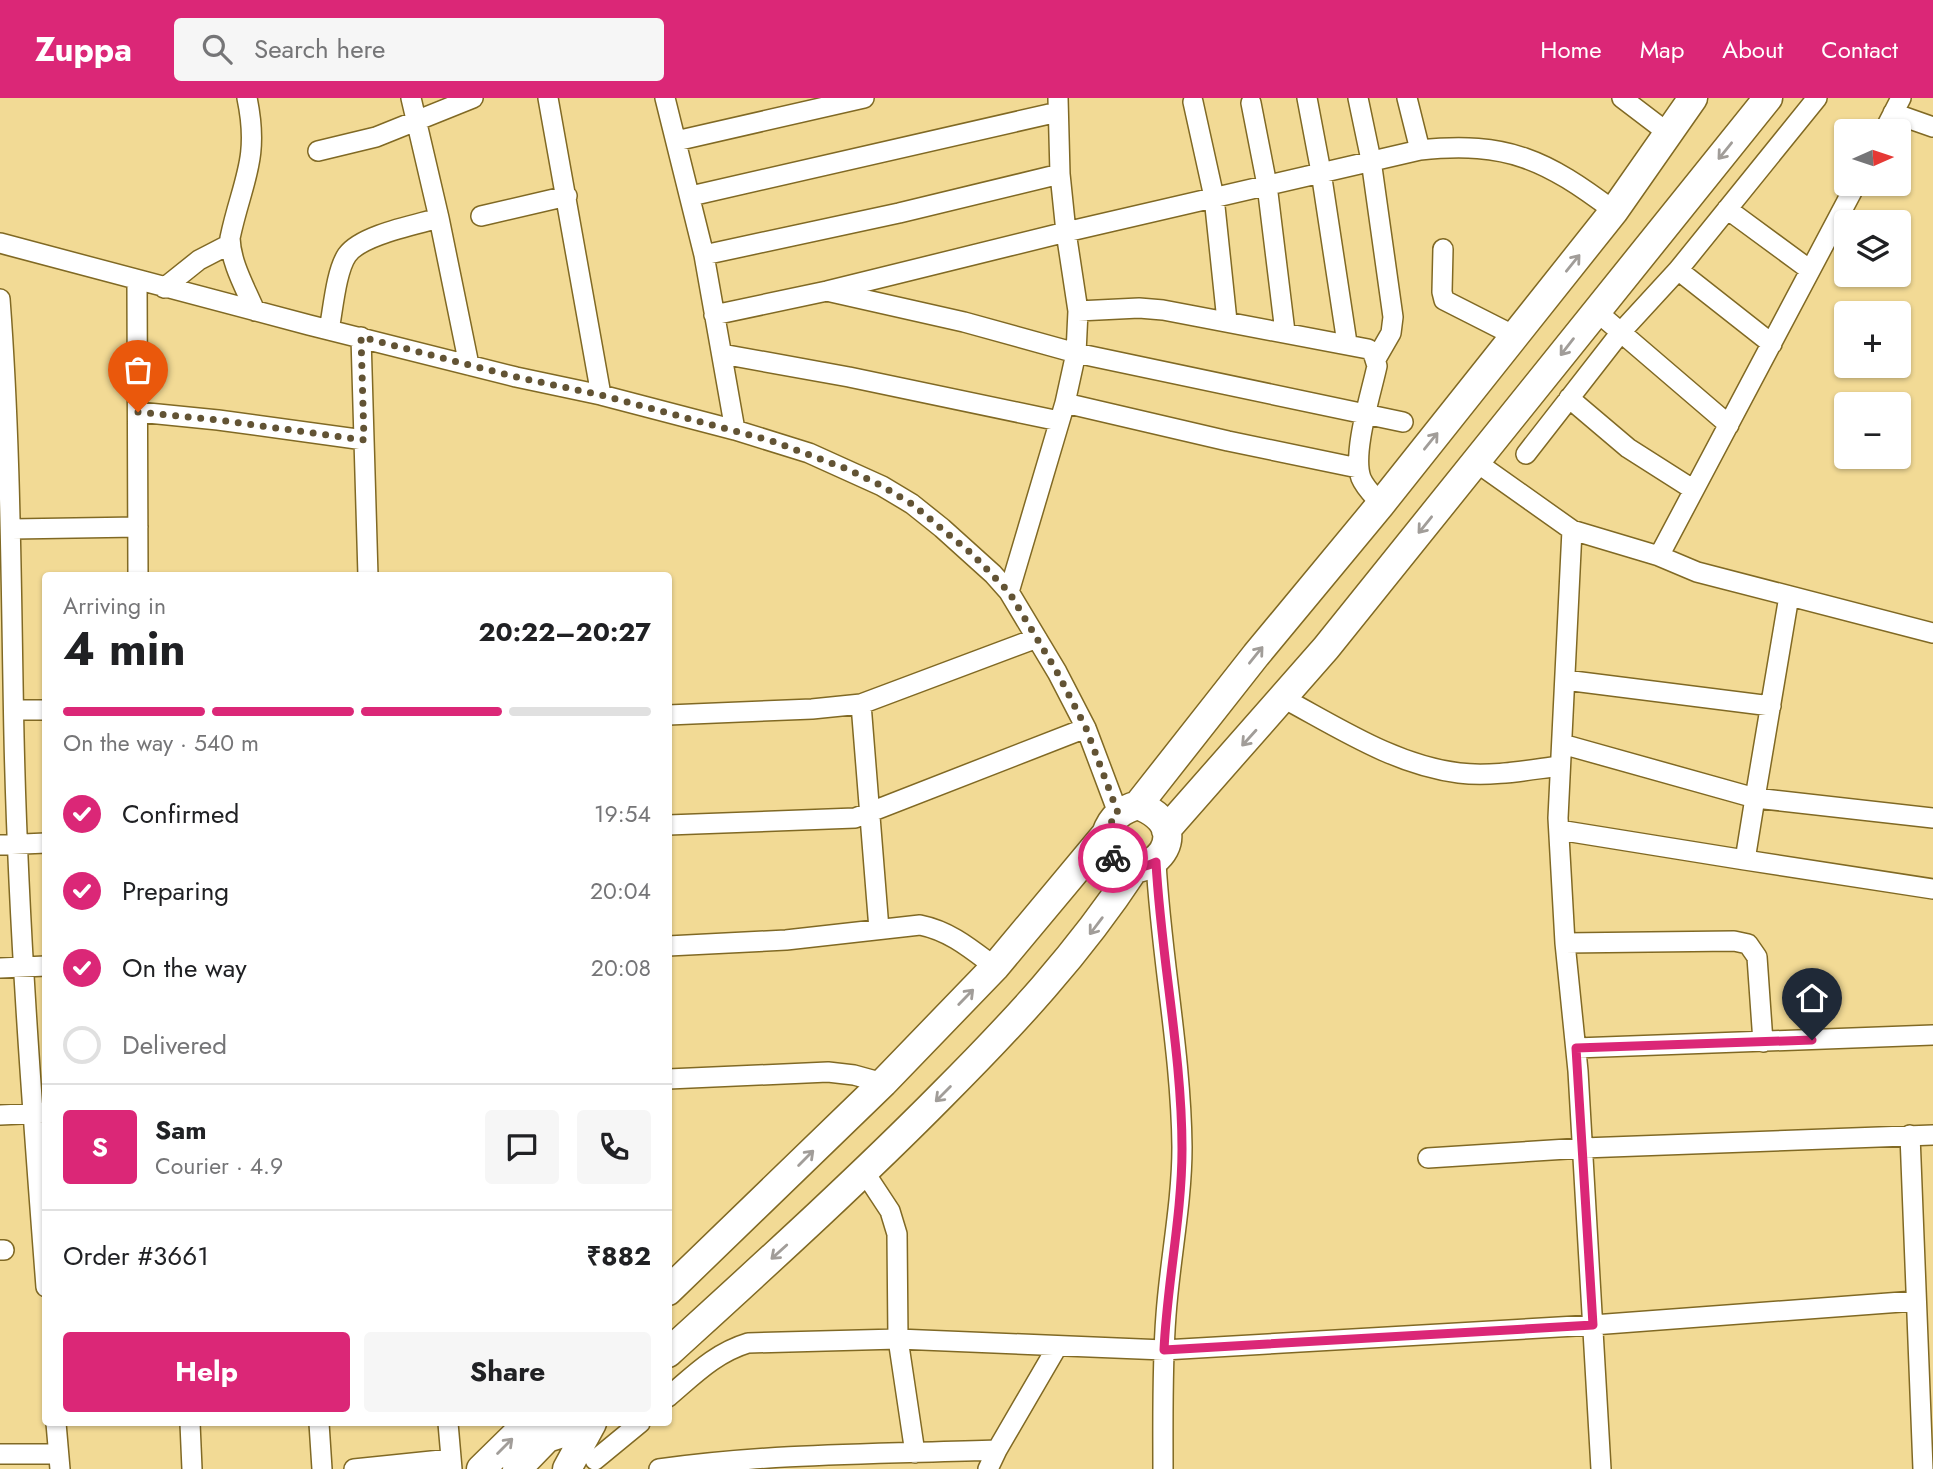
<!DOCTYPE html>
<meta charset="utf-8">
<style>
:root{--surface:#fff;--page:#f6f6f6;--text:#202124;--muted:#757577;--line:#e0e0e0;--accent:#db2777}
body{margin:0;font-family:Jost,sans-serif;background:var(--page);color:var(--text);height:100vh;display:flex;flex-direction:column;font-size:26px;white-space:nowrap}
*{box-sizing:border-box;margin:0}
p{font-size:23px;color:var(--muted)}
.icon{flex:none;width:38px;height:38px;fill:none;stroke:currentColor;stroke-width:2;stroke-linecap:round;stroke-linejoin:round}
.map{position:relative;flex:1;overflow:hidden}
.drawer{position:absolute;left:42px;top:474px;width:630px;height:854px;display:flex;flex-direction:column;background:var(--surface);border-radius:7px;box-shadow:0 2px 5px #0004}
.drawer>*{flex:none}
.needle{width:46px;rotate:87deg}
.buttons{position:absolute;left:1834px;top:21px;display:grid;gap:14px}
.buttons a{display:grid;place-items:center;width:77px;height:77px;border-radius:7px;background:var(--surface);box-shadow:0 2px 5px #0004;font-size:35px}
.pin{position:absolute;display:grid;place-items:center;width:60px;height:60px;color:#fff;margin:-72px -30px;border-radius:50% 50% 50% 0;rotate:-45deg;box-shadow:0 0 7px #0007}
.pin .icon{rotate:45deg}
.courier{position:absolute;display:grid;place-items:center;width:70px;height:70px;margin:-35px;border:5px solid #db2777;border-radius:50%;background:#fff;color:#222;box-shadow:0 2px 9px #0007}
.overview em{font-style:normal;font-weight:700}
.overview div{display:flex;flex-direction:column-reverse}
.overview{display:flex;align-items:center;justify-content:space-between;height:119px;padding:0 21px}
h1{font-size:46px;font-weight:700;line-height:52px}
.bar{display:grid;grid-template-columns:repeat(4,1fr);gap:10px 7px;align-content:center;height:84px;padding:0 21px}
.bar i{height:9px;border-radius:5px;background:var(--line)}
.bar .selected{background:var(--accent)}
.bar p{grid-column:span 4}
.line{display:flex;align-items:center;gap:18px;padding:0 21px;border-top:2px solid var(--line)}
.line div{flex:1}
.round{display:grid;place-items:center;flex:none;width:74px;height:74px;border-radius:7px;background:var(--page)}
ol{padding:0 21px;list-style:none}
li{display:flex;align-items:center;gap:21px;height:77px}
li p{margin-inline-start:auto}
li .icon{padding:7px;border-radius:50%;background:var(--accent);color:#fff;stroke-width:4}
li:last-child{color:var(--muted)}
li i{width:38px;height:38px;border:4px solid var(--line);border-radius:50%}
.cta{display:flex;gap:14px;margin-top:auto;padding:14px 21px}
.cta a{flex:1;height:80px;border-radius:7px;background:var(--accent);color:#fff;font-size:28px;font-weight:700;line-height:80px;text-align:center}
.cta a+a{background:var(--page);color:var(--text)}
header{display:flex;align-items:center;gap:42px;box-sizing:border-box;height:98px;padding:0 35px;background:var(--accent);color:#fff}
header strong{font-size:33px}
nav{display:flex;gap:38px;margin-inline-start:auto;font-size:24px}
.search{width:490px;height:63px;background:var(--page);display:flex;align-items:center;gap:18px;box-sizing:border-box;padding:0 24px;border-radius:7px;color:var(--muted);font-size:26px}
.map>svg:first-child{display:block}
.lines{fill:none;stroke-linecap:round;stroke-linejoin:round}
.minor-casing{stroke:#806924;stroke-width:22}
.highway-casing{stroke:#806924;stroke-width:31}
.minor{stroke:#fff;stroke-width:19}
.highway{stroke:#fff;stroke-width:28}
.oneway{stroke:#a19d99}
.done{stroke:#625334;stroke-width:7;stroke-dasharray:0 12.6}
.route{stroke:#db2777;stroke-width:9}
</style>
<header>
<strong>Zuppa</strong>
<div class="search"><svg class="icon" aria-label="search" viewBox="0 0 24 24"><circle cx="10" cy="10" r="6"/><path d="M15 15l6 6"/></svg>Search here</div>
<nav><a>Home</a><a>Map</a><a>About</a><a>Contact</a></nav>
</header>
<div class="map">
<svg width="1933" height="1371" viewBox="0 0 1933 1371">
<rect width="100%" height="100%" fill="#f2da95"/>
<g class="lines">
<g class="minor-casing">
<path id="minor" d="M247 0C260 62 242 83 230 140 231 166 245 189 255 213
M411 0 439 120 469 267
M548 0 601 297
M665 0 704 157 735 332
M1307 0 1321 74 1347 245
M1358 0 1371 62 1393 219 1391 235 1376 261
M1407 0 1420 52
M1622 0 1668 35
M1193 4 1214 99 1227 223
M1251 5 1267 87 1285 234
M1893 15 1933 29
M1884 33 1901 0
M676 43 864 0
M318 53 376 39 473 0
M691 98 1058 14
M1727 111 1810 172
M481 118 567 98
M0 145 309 227 516 279 601 297 735 332 809 355 882 388 912 406 942 430 993 476 1009 494 1057 574 1086 630 1118 715
M1443 151 1442 194 1444 202 1515 238
M704 157 899 115 1060 76
M1678 172 1772 246
M137 183 138 478
M164 190 199 162 230 146
M831 194 964 224 1076 255 1403 324
M0 201C11 347 11 493 14 639 18 823 32 1006 46 1189
M1078 213 1139 210 1163 212 1368 251 1373 255 1377 268C1371 296 1352 355 1361 380 1365 390 1374 398 1381 406
M1596 213 1729 327
M714 217 827 193 1066 134 1420 52C1508 43 1546 62 1614 113
M329 232C333 212 336 173 347 157 361 137 415 127 439 120
M361 239 368 478
M722 256 849 279 1059 323
M1569 300 1628 350 1694 392
M1065 305 1228 343 1358 370
M138 314 218 322 364 342
M1526 356 1621 234 1678 172 1817 0
M1476 364 1572 432 1659 458 1697 474 1933 535
M12 431 138 429
M1572 432 1558 720 1565 845 1578 973 1601 1371
M1659 458 1856 86
M1009 494 1065 305 1076 255 1078 213 1066 134 1060 76 1058 0
M1565 582 1771 608
M1283 600C1339 630 1395 667 1459 675 1492 679 1528 672 1560 668
M861 606 879 831
M14 612H46
M668 617 812 611 861 606 1037 540
M1562 646 1755 700 1789 498
M668 727 855 720 1086 630
M1559 732 1745 762 1755 700 1933 720
M0 747 46 745
M1745 762 1933 791
M1156 764C1161 859 1181 953 1182 1049 1182 1105 1170 1161 1166 1217 1162 1268 1163 1320 1163 1371
M1565 845 1734 843 1748 846 1757 859 1763 944
M668 848 786 842 920 827C950 833 971 851 995 869
M0 870 46 868
M1576 950 1933 937
M668 981 828 974 854 977 883 985
M0 1017 44 1015
M1910 1037 1923 1371
M1428 1060 1583 1050 1933 1037
M865 1075 890 1113 897 1136 898 1241 915 1355
M0 1152H4
M668 1299C694 1277 715 1255 748 1245L898 1241 1164 1252 1593 1227 1915 1203
M56 1325 60 1371
M190 1325 192 1371
M319 1325 322 1371
M448 1325 452 1371
M0 1356H58
M595 1362 640 1325
M354 1371 451 1361
M659 1371C771 1355 884 1356 997 1352
M988 1371 997 1352 1057 1249"/>
</g>
<g class="highway-casing">
<path id="highway" d="M1138 707 1256 557 1381 406 1614 113 1693 0
M1166 732 1326 550 1768 0
M668 1193 883 985 995 869 1106 736C1112 719 1121 712 1138 707 1217 739 1112 814 1106 736
M668 1255C761 1170 854 1086 942 997 1013 926 1079 855 1134 771
M481 1371 528 1325
M517 1371 547 1340 591 1326
M567 1371 592 1325"/>
</g>
<use href="#minor" class="minor"/>
<use href="#highway" class="highway"/>
</g>
<defs><path id="oneway-shaft" d="M-6 0H5M1.5-3L5.5 0L1.5 3" fill="none" stroke-width="1.6" stroke-linecap="round" stroke-linejoin="round" transform="scale(1.75)"/></defs>
<g class="oneway">
<use href="#oneway-shaft" transform="translate(1725 53) rotate(129)"/>
<use href="#oneway-shaft" transform="translate(1573 165) rotate(-51)"/>
<use href="#oneway-shaft" transform="translate(1567 249) rotate(128)"/>
<use href="#oneway-shaft" transform="translate(1431 343) rotate(-51)"/>
<use href="#oneway-shaft" transform="translate(1425 427) rotate(129)"/>
<use href="#oneway-shaft" transform="translate(1256 557) rotate(-51)"/>
<use href="#oneway-shaft" transform="translate(1249 640) rotate(132)"/>
<use href="#oneway-shaft" transform="translate(1096 828) rotate(127)"/>
<use href="#oneway-shaft" transform="translate(966 899) rotate(-46)"/>
<use href="#oneway-shaft" transform="translate(943 996) rotate(135)"/>
<use href="#oneway-shaft" transform="translate(806 1060) rotate(-45)"/>
<use href="#oneway-shaft" transform="translate(779 1154) rotate(138)"/>
<use href="#oneway-shaft" transform="translate(505 1348) rotate(-45)"/>
</g>
<g class="lines">
<path class="done" d="M138 314 218 322 364 342 361 239 516 279 601 297 772 343 847 371 882 388 912 406 972 456 1009 494 1057 574 1086 630 1118 715C1105 730 1103 743 1113 760"/>
<path class="route" d="M1113 760C1128 772 1139 772 1156 764 1161 860 1182 955 1182 1051 1182 1118 1167 1185 1164 1252L1593 1227 1576 950 1812 942"/>
</g>
</svg>
<div class="buttons">
<a><svg class="needle" viewBox="-14 -14 28 28"><path d="M0-13l5 13h-10z" fill="#e53935"/><path d="M0 13l5-13h-10z" fill="#757577"/></svg></a>
<a><svg class="icon" aria-label="layers" viewBox="0 0 24 24"><path d="M12 4l9 5-9 5-9-5zM3 14l9 5 9-5"/></svg></a>
<a>+</a>
<a>−</a>
</div>
<div class="pin" style="left:138px;top:314px;background:#ea580c"><svg class="icon" aria-label="bag" viewBox="0 0 24 24"><path d="M5 8h14l-1 12H6zM9 8a3 3 0 0 1 6 0"/></svg></div>
<div class="pin" style="left:1812px;top:942px;background:#1f2937"><svg class="icon" aria-label="home" viewBox="0 0 24 24"><path d="M3 11l9-7 9 7M6 9v11h12V9"/></svg></div>
<div class="courier" style="left:1113px;top:760px"><svg class="icon" aria-label="bike" viewBox="0 0 24 24"><circle cx="6" cy="16" r="4"/><circle cx="18" cy="16" r="4"/><path d="M6 16l4-8h5l3 8M10 8l3 8H6M13 5h3"/></svg></div>
<section class="drawer">
<div class="overview"><div><h1>4 min</h1><p>Arriving in</p></div><em>20:22–20:27</em></div>
<div class="bar"><i class="selected"></i><i class="selected"></i><i class="selected"></i><i></i><p>On the way · 540 m</p></div>
<ol>
<li><svg class="icon" aria-label="check" viewBox="0 0 24 24"><path d="M5 12l5 5 9-10"/></svg>Confirmed<p>19:54</p></li>
<li><svg class="icon" aria-label="check" viewBox="0 0 24 24"><path d="M5 12l5 5 9-10"/></svg>Preparing<p>20:04</p></li>
<li><svg class="icon" aria-label="check" viewBox="0 0 24 24"><path d="M5 12l5 5 9-10"/></svg>On the way<p>20:08</p></li>
<li><i></i>Delivered</li>
</ol>
<div class="line" style="height:126px"><b class="round" style="background:var(--accent);color:#fff">S</b><div><b>Sam</b><p>Courier · 4.9</p></div><a class="round"><svg class="icon" aria-label="chat" viewBox="0 0 24 24"><path d="M4 5h16v11H9l-5 4z"/></svg></a><a class="round"><svg class="icon" aria-label="phone" viewBox="0 0 24 24"><path d="M5 4h4l2 5-3 2q2 4 5 5l2-3 5 2v4C11 20 4 13 5 4z"/></svg></a></div>
<div class="line" style="height:91px"><div>Order #3661</div><b>₹882</b></div>
<div class="cta"><a>Help</a><a>Share</a></div>
</section>
</div>
